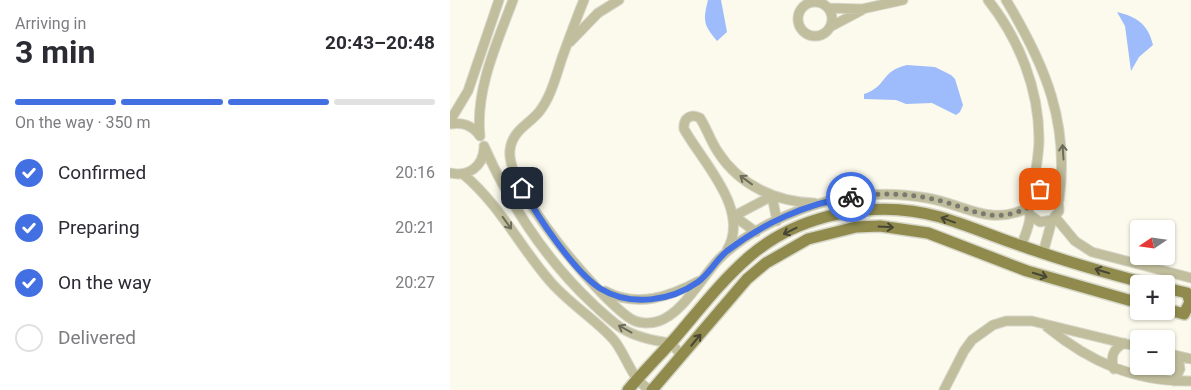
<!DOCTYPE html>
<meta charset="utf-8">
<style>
:root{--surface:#fff;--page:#f7f7f7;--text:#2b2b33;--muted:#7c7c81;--line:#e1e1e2;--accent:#4270e2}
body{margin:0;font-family:Roboto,sans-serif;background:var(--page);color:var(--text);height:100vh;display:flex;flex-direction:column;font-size:19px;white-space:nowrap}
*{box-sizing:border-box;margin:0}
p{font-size:16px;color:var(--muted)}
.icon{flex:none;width:28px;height:28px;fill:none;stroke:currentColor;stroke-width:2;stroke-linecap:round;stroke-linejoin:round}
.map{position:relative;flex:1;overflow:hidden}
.sheet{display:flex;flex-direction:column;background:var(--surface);width:450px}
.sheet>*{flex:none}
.needle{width:32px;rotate:257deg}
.controls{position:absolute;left:680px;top:220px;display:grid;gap:10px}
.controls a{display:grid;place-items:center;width:45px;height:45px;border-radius:5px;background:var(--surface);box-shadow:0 1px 4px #0004;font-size:25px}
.pin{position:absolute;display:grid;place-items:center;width:42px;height:42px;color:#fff;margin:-21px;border-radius:10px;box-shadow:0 2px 8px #0006}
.courier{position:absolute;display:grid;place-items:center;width:50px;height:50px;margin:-25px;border:4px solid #4270e2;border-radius:50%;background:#fff;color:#222;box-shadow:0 1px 6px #0007}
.head em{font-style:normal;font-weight:700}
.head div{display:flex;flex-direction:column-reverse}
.head{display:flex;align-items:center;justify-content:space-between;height:85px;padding:0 15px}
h1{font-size:32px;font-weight:700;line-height:38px}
.bar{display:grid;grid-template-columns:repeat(4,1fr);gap:8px 5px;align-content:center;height:60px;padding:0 15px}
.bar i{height:6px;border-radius:4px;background:var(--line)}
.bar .selected{background:var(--accent)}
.bar p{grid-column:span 4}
ol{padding:0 15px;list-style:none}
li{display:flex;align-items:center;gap:15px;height:55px}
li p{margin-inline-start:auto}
li .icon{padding:5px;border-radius:50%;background:var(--accent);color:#fff;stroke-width:4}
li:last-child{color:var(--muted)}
li i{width:28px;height:28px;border:2px solid var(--line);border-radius:50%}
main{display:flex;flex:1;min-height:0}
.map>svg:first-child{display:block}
.water{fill:#9ebcfc}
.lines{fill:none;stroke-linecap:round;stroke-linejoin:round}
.minor-casing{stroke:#d7d7ca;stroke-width:11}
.major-casing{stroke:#d7d7ca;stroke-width:14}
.minor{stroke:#c0be9d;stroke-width:9}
.major{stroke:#908b4d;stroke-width:11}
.oneway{stroke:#6d6c5b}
.oneway2{stroke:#474635}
.done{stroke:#7a7a71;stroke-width:5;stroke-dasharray:0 9}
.route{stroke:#4270e2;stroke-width:6}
</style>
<main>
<section class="sheet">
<div class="head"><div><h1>3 min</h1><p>Arriving in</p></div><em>20:43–20:48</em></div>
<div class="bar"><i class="selected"></i><i class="selected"></i><i class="selected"></i><i></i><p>On the way · 350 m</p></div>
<ol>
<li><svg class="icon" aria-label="check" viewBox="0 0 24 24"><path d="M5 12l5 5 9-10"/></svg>Confirmed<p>20:16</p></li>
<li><svg class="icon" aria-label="check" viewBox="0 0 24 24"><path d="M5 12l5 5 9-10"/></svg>Preparing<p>20:21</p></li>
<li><svg class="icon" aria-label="check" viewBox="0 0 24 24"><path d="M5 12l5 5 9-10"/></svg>On the way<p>20:27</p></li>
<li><i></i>Delivered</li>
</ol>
</section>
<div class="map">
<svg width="741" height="390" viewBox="0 0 741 390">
<rect width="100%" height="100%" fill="#fbfaec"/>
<path class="water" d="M258 0H271L277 32 267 41C253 24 253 21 258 0Z
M667 12C687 17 698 24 703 45L689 57 681 71 675 26Z
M457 65 485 67 501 75 505 79 513 105 510 112 506 115 482 103 456 104 446 100 414 99V94C438 86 430 71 457 65Z"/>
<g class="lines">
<g class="minor-casing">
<path id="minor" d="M134 0C126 19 119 39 112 58 106 76 101 97 89 112 78 125 62 131 60 150 55 188 149 298 181 319 189 324 201 324 209 321 233 313 252 277 269 259 297 231 341 211 378 201 411 193 444 192 477 198 514 204 539 227 577 208
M538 0C569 39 589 89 589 139 589 156 585 175 582 192
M556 0C595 65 620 123 609 200
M348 19a17 17 0 1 1 34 0a17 17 0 1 1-34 0Z
M378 8 412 9 453 0
M380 27 412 10
M120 42 148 13 169 0
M0 121 18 91 49 0
M0 124C13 122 22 125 30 136
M30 136C25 90 47 43 63 0
M34 146C60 205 96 260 144 305 153 313 163 323 173 329 188 338 205 341 221 343L232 356
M0 173C18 177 33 167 34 148
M13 174C50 205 68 244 99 280 117 302 144 318 163 339 177 355 181 381 201 390
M605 217 625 241 642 252 741 278
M306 232 284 216 322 196 327 221
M571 246C574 238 580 225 580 216 579 211 576 207 577 201 581 186 599 185 608 196L609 211 602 220 590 222 580 215
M277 250C301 210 253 163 234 129 233 118 241 113 250 118 257 129 261 142 268 152 289 185 326 202 364 203
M593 253 602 220
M155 291C187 308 219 297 249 281
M597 327C640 362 685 382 741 381
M716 353 741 359
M664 369C660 357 663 349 674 343
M724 381 730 369 728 356
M494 390 514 351 522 340 543 325 556 321H582L689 347"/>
</g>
<g class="major-casing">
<path id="major" d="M716 288 737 293 740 302 734 314 716 309
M178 390C193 372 210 355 226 337 250 309 272 280 300 256 350 213 427 199 490 217 518 225 544 237 572 246 614 261 656 273 699 284
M202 390 297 279 316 263 358 239 406 227 430 226 478 233 577 271 689 303"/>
</g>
<use href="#minor" class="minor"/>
<use href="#major" class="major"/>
</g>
<defs><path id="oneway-shaft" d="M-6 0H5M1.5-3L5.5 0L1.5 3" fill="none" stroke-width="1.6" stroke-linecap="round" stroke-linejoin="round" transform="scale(1.25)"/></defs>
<g class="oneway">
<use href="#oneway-shaft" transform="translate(613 152) rotate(-94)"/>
<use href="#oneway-shaft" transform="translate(296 180) rotate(-144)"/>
<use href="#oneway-shaft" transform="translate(57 223) rotate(54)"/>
<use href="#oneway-shaft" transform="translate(175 329) rotate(-151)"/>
</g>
<g class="oneway2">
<use href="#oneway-shaft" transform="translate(498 220) rotate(-160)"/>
<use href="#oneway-shaft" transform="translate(436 227) rotate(3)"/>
<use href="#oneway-shaft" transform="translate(340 231) rotate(154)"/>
<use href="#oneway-shaft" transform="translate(652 271) rotate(-163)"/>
<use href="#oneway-shaft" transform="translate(590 275) rotate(17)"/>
<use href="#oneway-shaft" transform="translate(246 340) rotate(-50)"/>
</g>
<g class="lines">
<path class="done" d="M401 197C426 193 452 193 478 198 515 204 539 227 577 208L579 196 590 189"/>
<path class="route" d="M72 188C87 216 125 273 151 289 181 307 221 301 248 282 259 274 266 260 277 251 312 224 357 203 401 197"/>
</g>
</svg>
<div class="controls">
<a><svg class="needle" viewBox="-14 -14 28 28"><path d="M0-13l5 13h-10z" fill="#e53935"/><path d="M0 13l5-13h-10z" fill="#7c7c81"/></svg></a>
<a>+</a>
<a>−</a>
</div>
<div class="pin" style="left:590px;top:189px;background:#ea580c"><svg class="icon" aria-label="bag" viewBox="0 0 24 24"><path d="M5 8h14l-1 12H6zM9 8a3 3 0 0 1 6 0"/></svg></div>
<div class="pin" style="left:72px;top:188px;background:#1f2937"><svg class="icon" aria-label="home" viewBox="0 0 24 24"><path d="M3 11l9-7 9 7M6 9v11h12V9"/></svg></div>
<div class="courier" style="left:401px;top:197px"><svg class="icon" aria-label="bike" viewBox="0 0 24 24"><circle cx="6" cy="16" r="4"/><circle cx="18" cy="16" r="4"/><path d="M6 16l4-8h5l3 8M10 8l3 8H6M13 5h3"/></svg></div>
</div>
</main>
